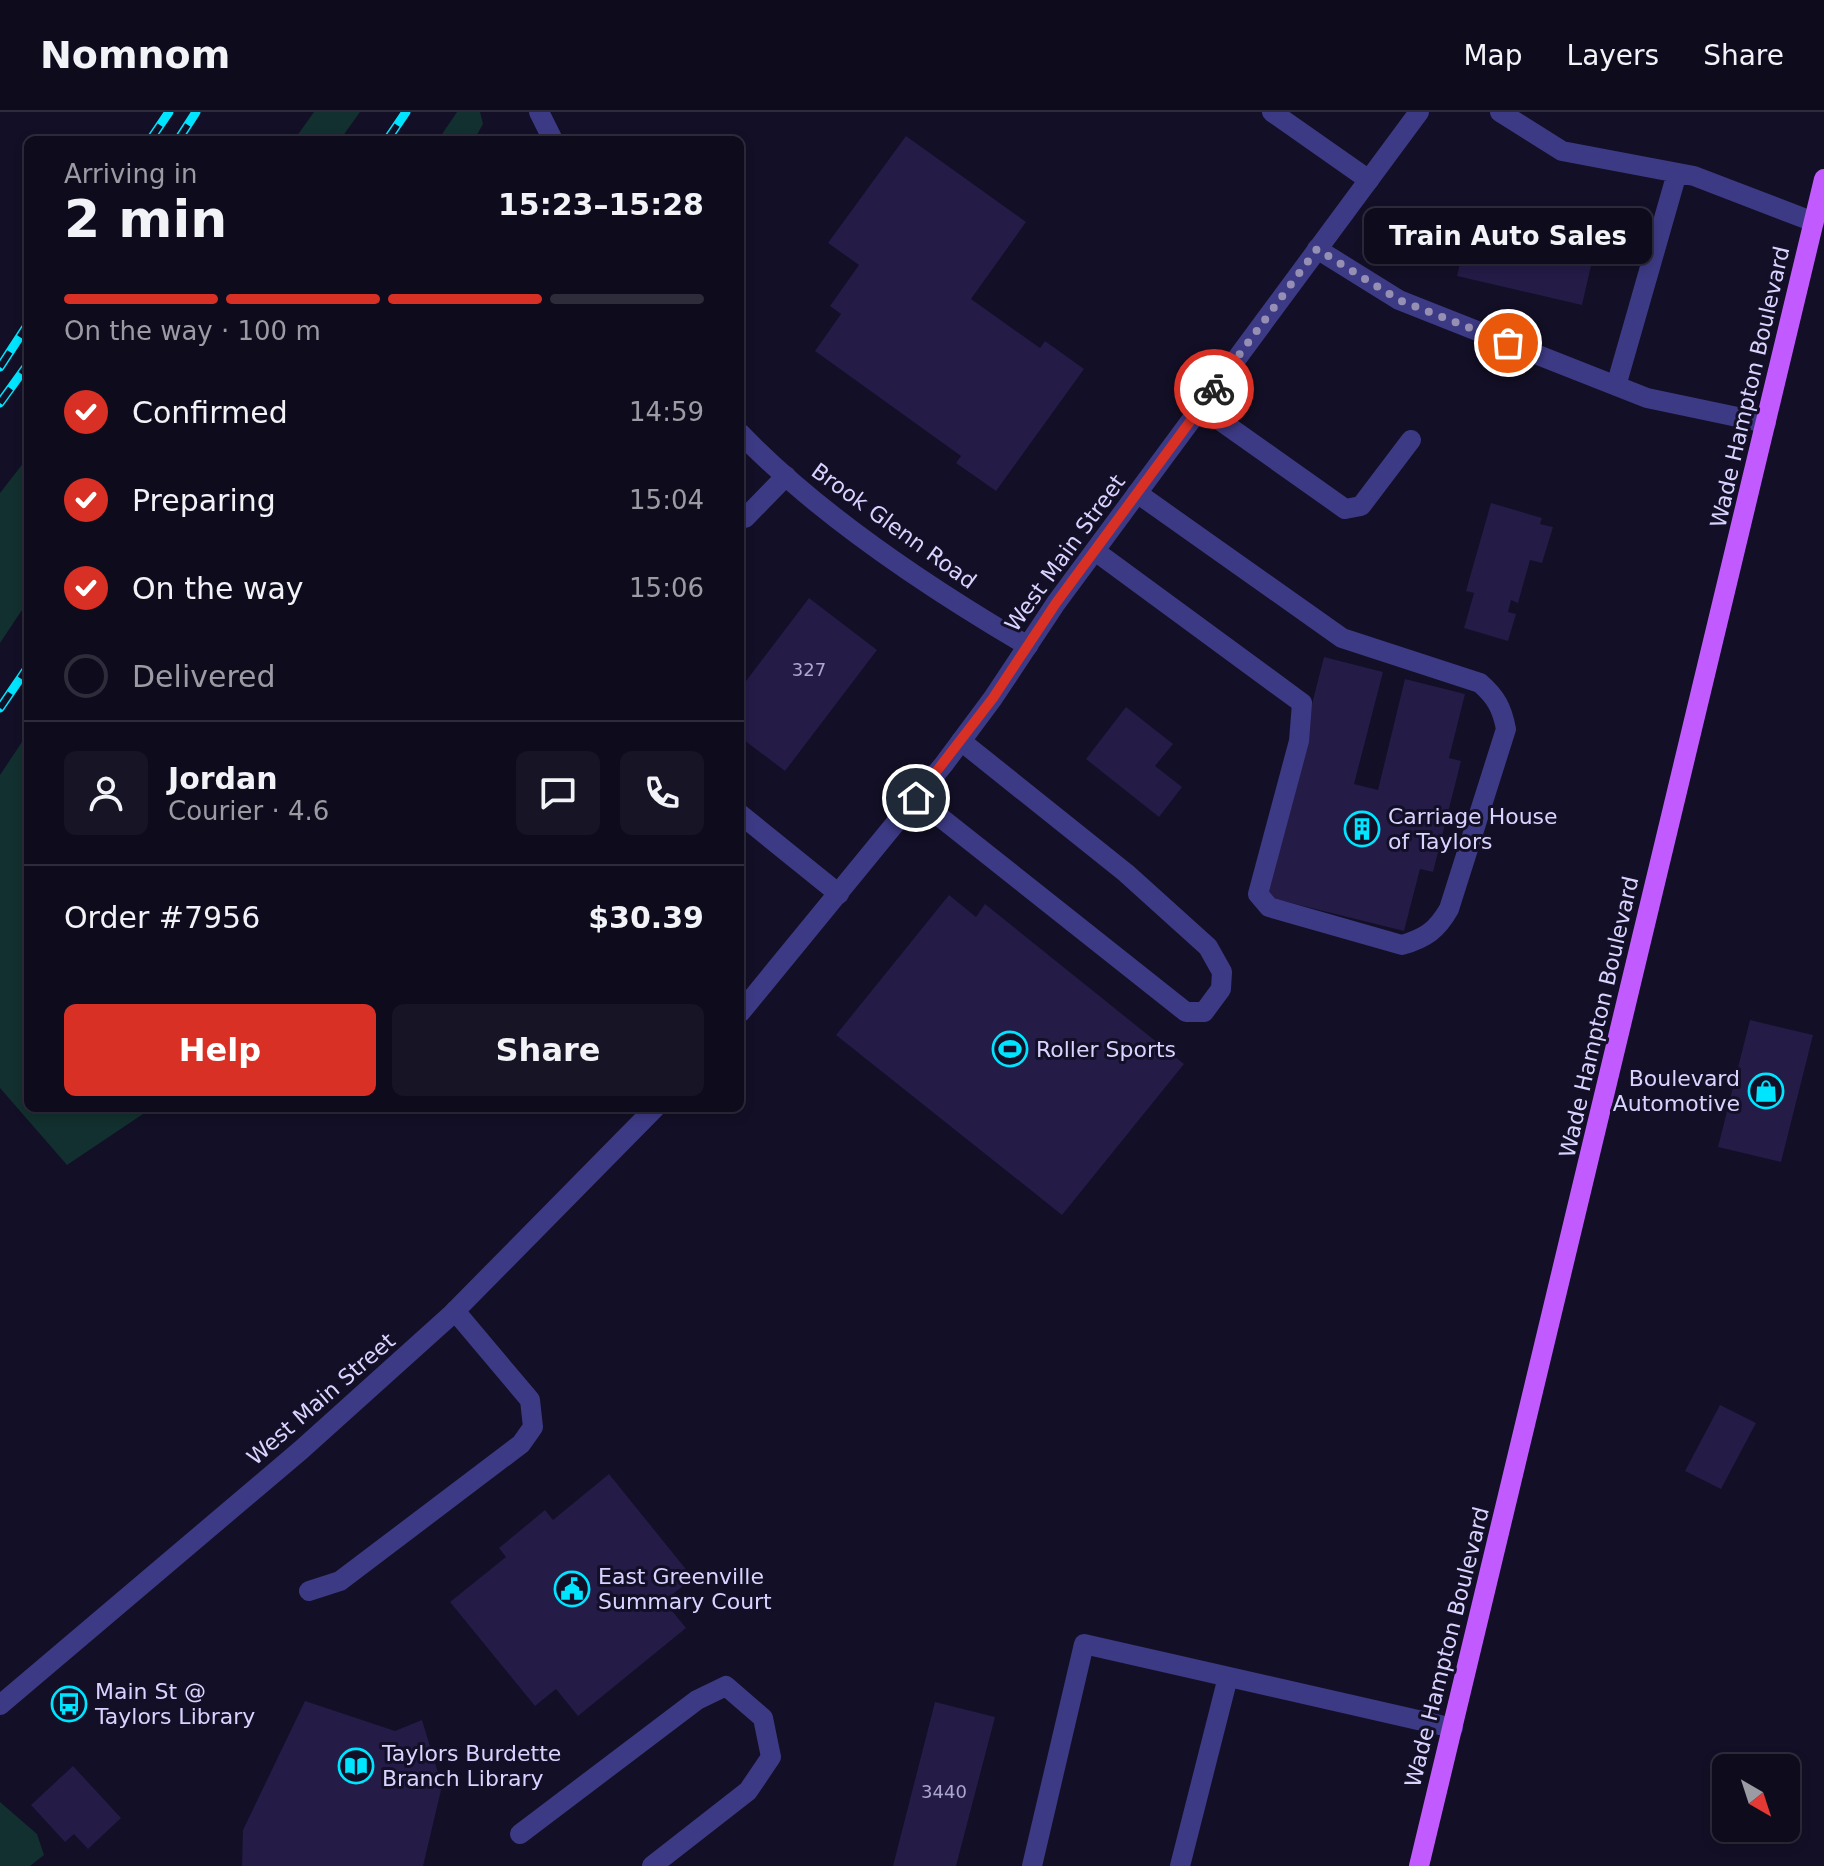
<!DOCTYPE html>
<meta charset="utf-8">
<style>
:root{--surface:#0e0b1c;--page:#171425;--text:#f1f3f6;--muted:#9b9ba3;--line:#2e2b3b;--accent:#d93025}
body{margin:0;font-family:"DejaVu Sans",sans-serif;background:var(--page);color:var(--text);height:100vh;display:flex;flex-direction:column;font-size:30px;white-space:nowrap}
*{box-sizing:border-box;margin:0}
p{font-size:26px;color:var(--muted)}
.icon{flex:none;width:44px;height:44px;fill:none;stroke:currentColor;stroke-width:2;stroke-linecap:round;stroke-linejoin:round}
.map{position:relative;flex:1;overflow:hidden}
.drawer{position:absolute;left:24px;top:24px;width:720px;height:976px;display:flex;flex-direction:column;background:var(--surface);border-radius:12px;box-shadow:0 4px 12px #0003,0 0 0 2px var(--line)}
.drawer>*{flex:none}
.needle{width:52px;rotate:141deg}
.controls{position:absolute;left:1712px;top:1642px;display:grid;gap:16px}
.controls a{display:grid;place-items:center;width:88px;height:88px;border-radius:12px;background:var(--surface);box-shadow:0 4px 12px #0003,0 0 0 2px var(--line);font-size:40px}
.pin{position:absolute;display:grid;place-items:center;width:68px;height:68px;color:#fff;margin:-34px;border:4px solid #fff;border-radius:50%;box-shadow:0 2px 8px #0007}
.courier{position:absolute;display:grid;place-items:center;width:80px;height:80px;margin:-40px;border:6px solid #d93025;border-radius:50%;background:#fff;color:#222;box-shadow:0 2px 10px #0007}
.bubble{position:absolute;height:56px;border-radius:12px;background:var(--surface);box-shadow:0 4px 12px #0003,0 0 0 2px var(--line);font-size:26px;font-weight:600;line-height:56px;text-align:center}
.overview em{font-style:normal;font-weight:600}
.overview div{display:flex;flex-direction:column-reverse}
.overview{display:flex;align-items:center;justify-content:space-between;height:136px;padding:0 40px}
h1{font-size:52px;font-weight:600;line-height:60px}
.bar{display:grid;grid-template-columns:repeat(4,1fr);gap:12px 8px;align-content:center;height:96px;padding:0 40px}
.bar i{height:10px;border-radius:6px;background:var(--line)}
.bar .selected{background:var(--accent)}
.bar p{grid-column:span 4}
.line{display:flex;align-items:center;gap:20px;padding:0 40px;border-top:2px solid var(--line)}
.line div{flex:1}
.round{display:grid;place-items:center;flex:none;width:84px;height:84px;border-radius:12px;background:var(--page)}
ol{padding:0 40px;list-style:none}
li{display:flex;align-items:center;gap:24px;height:88px}
li p{margin-inline-start:auto}
li .icon{padding:8px;border-radius:50%;background:var(--accent);color:#fff;stroke-width:4}
li:last-child{color:var(--muted)}
li i{width:44px;height:44px;border:4px solid var(--line);border-radius:50%}
.primary-button{display:flex;gap:16px;margin-top:auto;padding:16px 40px}
.primary-button a{flex:1;height:92px;border-radius:12px;background:var(--accent);color:#fff;font-size:32px;font-weight:600;line-height:92px;text-align:center}
.primary-button a+a{background:var(--page);color:var(--text)}
header{display:flex;align-items:center;gap:48px;box-sizing:border-box;height:112px;padding:0 40px;background:var(--surface);border-bottom:2px solid var(--line)}
header strong{font-size:38px}
nav{display:flex;gap:44px;margin-inline-start:auto;font-size:28px}
.map>svg:first-child{display:block}
.green{fill:#12302f}
.building{fill:#241b47}
.lines{fill:none;stroke-linecap:round;stroke-linejoin:round}
.service{stroke:#3d3a85;stroke-width:20}
.minor{stroke:#3d3a85;stroke-width:20}
.tertiary{stroke:#3d3a85;stroke-width:20}
.primary{stroke:#c25bff;stroke-width:20}
.rail-casing{stroke:#00e5ff;stroke-width:9}
.rail{stroke:#130f26;stroke-width:6;stroke-dasharray:18;stroke-linecap:butt}
.done{stroke:#948fb3;stroke-width:8;stroke-dasharray:0 14.4}
.route{stroke:#d93025;stroke-width:10}
.labels{text-anchor:middle;dominant-baseline:central;stroke-width:6;stroke-linejoin:round;paint-order:stroke}
.number-label{font-size:18px;fill:#aca6d1}
.street-label{font-size:22px;fill:#d9d4ff;stroke:#130f26}
.poi-label{font-size:22px;fill:#d9d4ff;stroke:#130f26;text-anchor:start}
</style>
<header>
<strong>Nomnom</strong>
<nav><a>Map</a><a>Layers</a><a>Share</a></nav>
</header>
<div class="map">
<svg width="1824" height="1754" viewBox="0 0 1824 1754">
<rect width="100%" height="100%" fill="#130f26"/>
<path class="green" d="M314 0H360L340 28H294Z
M457 0H480L483 12 474 28H438Z
M28 345V489L0 531V381Z
M28 621V996H152L67 1053 0 976V663Z
M0 1690 37 1722 44 1743 30 1754H0Z"/>
<path class="building" d="M906 24 1026 110 971 187 1040 236 1045 229 1084 257 996 379 956 351 961 344 815 239 841 202 830 194 859 153 828 131Z
M1518 96 1600 115 1582 193 1457 164 1468 116 1511 126Z
M1491 391 1542 406 1540 412 1553 415 1542 451 1530 448 1518 491 1511 488 1508 500 1516 502 1508 529 1464 516 1474 481 1466 479Z
M809 486 877 538 785 659 740 625V577Z
M1324 545 1383 560 1354 672 1378 678 1405 567 1465 582 1449 646 1461 649 1433 760 1420 757 1404 819 1263 784Z
M1126 595 1173 632 1155 654 1182 675 1159 705 1086 647Z
M949 783 976 805 985 792 1184 952 1062 1103 836 923Z
M1750 908 1813 923 1781 1050 1718 1035Z
M1720 1293 1756 1311 1721 1377 1685 1359Z
M609 1362 693 1466 664 1489 686 1516 578 1604 556 1577 535 1594 450 1490 506 1445 499 1436 545 1398 553 1408Z
M305 1589 395 1619 422 1608 442 1674 423 1754H242L243 1718Z
M935 1590 995 1605 956 1754H893Z
M73 1654 121 1706 88 1737 74 1722 65 1730 31 1693Z"/>
<g class="lines">
<path class="service" d="M1272 0 1369 68
M1500 0 1562 39 1694 64 1814 110
M1317 137 1399 188 1647 286 1766 311
M1616 274 1677 61
M1201 295 1345 397 1361 394 1411 328
M745 406 786 364
M1095 439 1302 591 1299 629 1258 782 1269 795 1402 833C1426 826 1437 818 1449 797L1506 617C1502 596 1496 585 1480 571L1342 526 1137 381
M916 686 1186 900H1204L1221 877 1222 860 1208 835 1126 761 961 629
M740 702 839 782
M309 1479 340 1469 521 1332 533 1315 530 1288 455 1199
M520 1722 697 1588 726 1574 763 1606 771 1645 748 1679 652 1754
M1032 1754 1084 1532 1453 1616
M1180 1754 1228 1565"/>
<path class="minor" d="M539 0 553 28
M740 321C820 404 929 476 1028 534"/>
<path class="tertiary" d="M740 901 944 652 993 586 1056 491 1419 0
M0 1593 301 1338 451 1203 655 996"/>
<path class="primary" d="M1419 1754 1824 67"/>
<g class="rail-casing">
<path id="rail" d="M150 28 169 0
M178 28 196 0
M387 28 406 0
M0 255 28 212
M0 291 28 252
M0 596 28 555"/>
</g>
<use href="#rail" class="rail"/>
</g>
<g class="lines">
<path class="done" d="M1214 277 1317 137 1399 188 1508 231"/>
<path class="route" d="M916 686 993 586 1056 491 1214 277"/>
</g>
<defs>
<g id="building-ring" transform="scale(1.8)"><circle r="9.5" fill="#130f26" stroke="#00e5ff" stroke-width="1.5"/><path d="M-4-6H4V6H1V3H-1V6H-4ZM-2.5-4.3h1.7v1.8h-1.7ZM.8-4.3h1.7v1.8H.8ZM-2.5-1h1.7V.8h-1.7ZM.8-1h1.7V.8H.8Z" fill="#00e5ff"/></g>
<g id="stadium-ring" transform="scale(1.8)"><circle r="9.5" fill="#130f26" stroke="#00e5ff" stroke-width="1.5"/><path d="M0-5a6.5 5 0 1 0 0 10a6.5 5 0 1 0 0-10ZM-3.5-1.8h7v3.6h-7Z" fill="#00e5ff"/></g>
<g id="shop-ring" transform="scale(1.8)"><circle r="9.5" fill="#130f26" stroke="#00e5ff" stroke-width="1.5"/><path d="M-5-2.5h2.3a2.7 3.5 0 0 1 5.4 0H5L5.5 6h-11ZM-1.5-2.5h3a1.5 2.3 0 0 0-3 0Z" fill="#00e5ff"/></g>
<g id="civic-ring" transform="scale(1.8)"><circle r="9.5" fill="#130f26" stroke="#00e5ff" stroke-width="1.5"/><path d="M-.6-6.5H3V-4.5H.6V-3L4-1V1h2V6H-6V1h2V-1L-.6-3ZM-1.2 2.5V6h2.4V2.5Z" fill="#00e5ff"/></g>
<g id="bus-ring" transform="scale(1.8)"><circle r="9.5" fill="#130f26" stroke="#00e5ff" stroke-width="1.5"/><path d="M-5-6H5V4H4V6H2V4H-2V6H-4V4H-5ZM-3.5-4V0h7V-4ZM-3.5 1.2v1.5H-2V1.2ZM2 1.2v1.5H3.5V1.2Z" fill="#00e5ff"/></g>
<g id="library-ring" transform="scale(1.8)"><circle r="9.5" fill="#130f26" stroke="#00e5ff" stroke-width="1.5"/><path d="M-6-4Q-3-5.5-.7-3.5V5Q-3 3-6 4ZM6-4Q3-5.5 .7-3.5V5Q3 3 6 4Z" fill="#00e5ff"/></g>
</defs>
<g fill-rule="evenodd">
<use href="#building-ring" x="1362" y="717"/>
<use href="#stadium-ring" x="1010" y="937"/>
<use href="#shop-ring" x="1766" y="979"/>
<use href="#civic-ring" x="572" y="1477"/>
<use href="#bus-ring" x="69" y="1592"/>
<use href="#library-ring" x="356" y="1654"/>
</g>
<g class="labels">
<g class="number-label">
<text x="809" y="557">327</text>
<text x="944" y="1679">3440</text>
</g>
<g class="street-label">
<text transform="translate(1750 275) rotate(-77)">Wade Hampton Boulevard</text>
<text transform="translate(894 414) rotate(36)">Brook Glenn Road</text>
<text transform="translate(1065 441) rotate(-54)">West Main Street</text>
<text transform="translate(1599 905) rotate(-77)">Wade Hampton Boulevard</text>
<text transform="translate(321 1287) rotate(-41)">West Main Street</text>
<text transform="translate(1447 1535) rotate(-76)">Wade Hampton Boulevard</text>
</g>
<g class="poi-label">
<text x="1388" y="704">Carriage House<tspan x="1388" dy="25">of Taylors</tspan></text>
<text x="1036" y="937">Roller Sports</text>
<text x="1740" y="966" text-anchor="end">Boulevard<tspan x="1740" dy="25">Automotive</tspan></text>
<text x="598" y="1464">East Greenville<tspan x="598" dy="25">Summary Court</tspan></text>
<text x="95" y="1579">Main St @<tspan x="95" dy="25">Taylors Library</tspan></text>
<text x="382" y="1641">Taylors Burdette<tspan x="382" dy="25">Branch Library</tspan></text>
</g>
</g>
</svg>
<div class="controls">
<a><svg class="needle" viewBox="-14 -14 28 28"><path d="M0-13l5 13h-10z" fill="#e53935"/><path d="M0 13l5-13h-10z" fill="#9b9ba3"/></svg></a>
</div>
<div class="pin" style="left:1508px;top:231px;background:#ea580c"><svg class="icon" aria-label="bag" viewBox="0 0 24 24"><path d="M5 8h14l-1 12H6zM9 8a3 3 0 0 1 6 0"/></svg></div>
<div class="pin" style="left:916px;top:686px;background:#1f2937"><svg class="icon" aria-label="home" viewBox="0 0 24 24"><path d="M3 11l9-7 9 7M6 9v11h12V9"/></svg></div>
<div class="courier" style="left:1214px;top:277px"><svg class="icon" aria-label="bike" viewBox="0 0 24 24"><circle cx="6" cy="16" r="4"/><circle cx="18" cy="16" r="4"/><path d="M6 16l4-8h5l3 8M10 8l3 8H6M13 5h3"/></svg></div>
<div class="bubble" style="left:1364px;top:96px;width:288px">Train Auto Sales</div>
<section class="drawer">
<div class="overview"><div><h1>2 min</h1><p>Arriving in</p></div><em>15:23–15:28</em></div>
<div class="bar"><i class="selected"></i><i class="selected"></i><i class="selected"></i><i></i><p>On the way · 100 m</p></div>
<ol>
<li><svg class="icon" aria-label="check" viewBox="0 0 24 24"><path d="M5 12l5 5 9-10"/></svg>Confirmed<p>14:59</p></li>
<li><svg class="icon" aria-label="check" viewBox="0 0 24 24"><path d="M5 12l5 5 9-10"/></svg>Preparing<p>15:04</p></li>
<li><svg class="icon" aria-label="check" viewBox="0 0 24 24"><path d="M5 12l5 5 9-10"/></svg>On the way<p>15:06</p></li>
<li><i></i>Delivered</li>
</ol>
<div class="line" style="height:144px"><a class="round"><svg class="icon" aria-label="person" viewBox="0 0 24 24"><circle cx="12" cy="8" r="4"/><path d="M4 21q1-7 8-7t8 7"/></svg></a><div><b>Jordan</b><p>Courier · 4.6</p></div><a class="round"><svg class="icon" aria-label="chat" viewBox="0 0 24 24"><path d="M4 5h16v11H9l-5 4z"/></svg></a><a class="round"><svg class="icon" aria-label="phone" viewBox="0 0 24 24"><path d="M5 4h4l2 5-3 2q2 4 5 5l2-3 5 2v4C11 20 4 13 5 4z"/></svg></a></div>
<div class="line" style="height:104px"><div>Order #7956</div><b>$30.39</b></div>
<div class="primary-button"><a>Help</a><a>Share</a></div>
</section>
</div>
